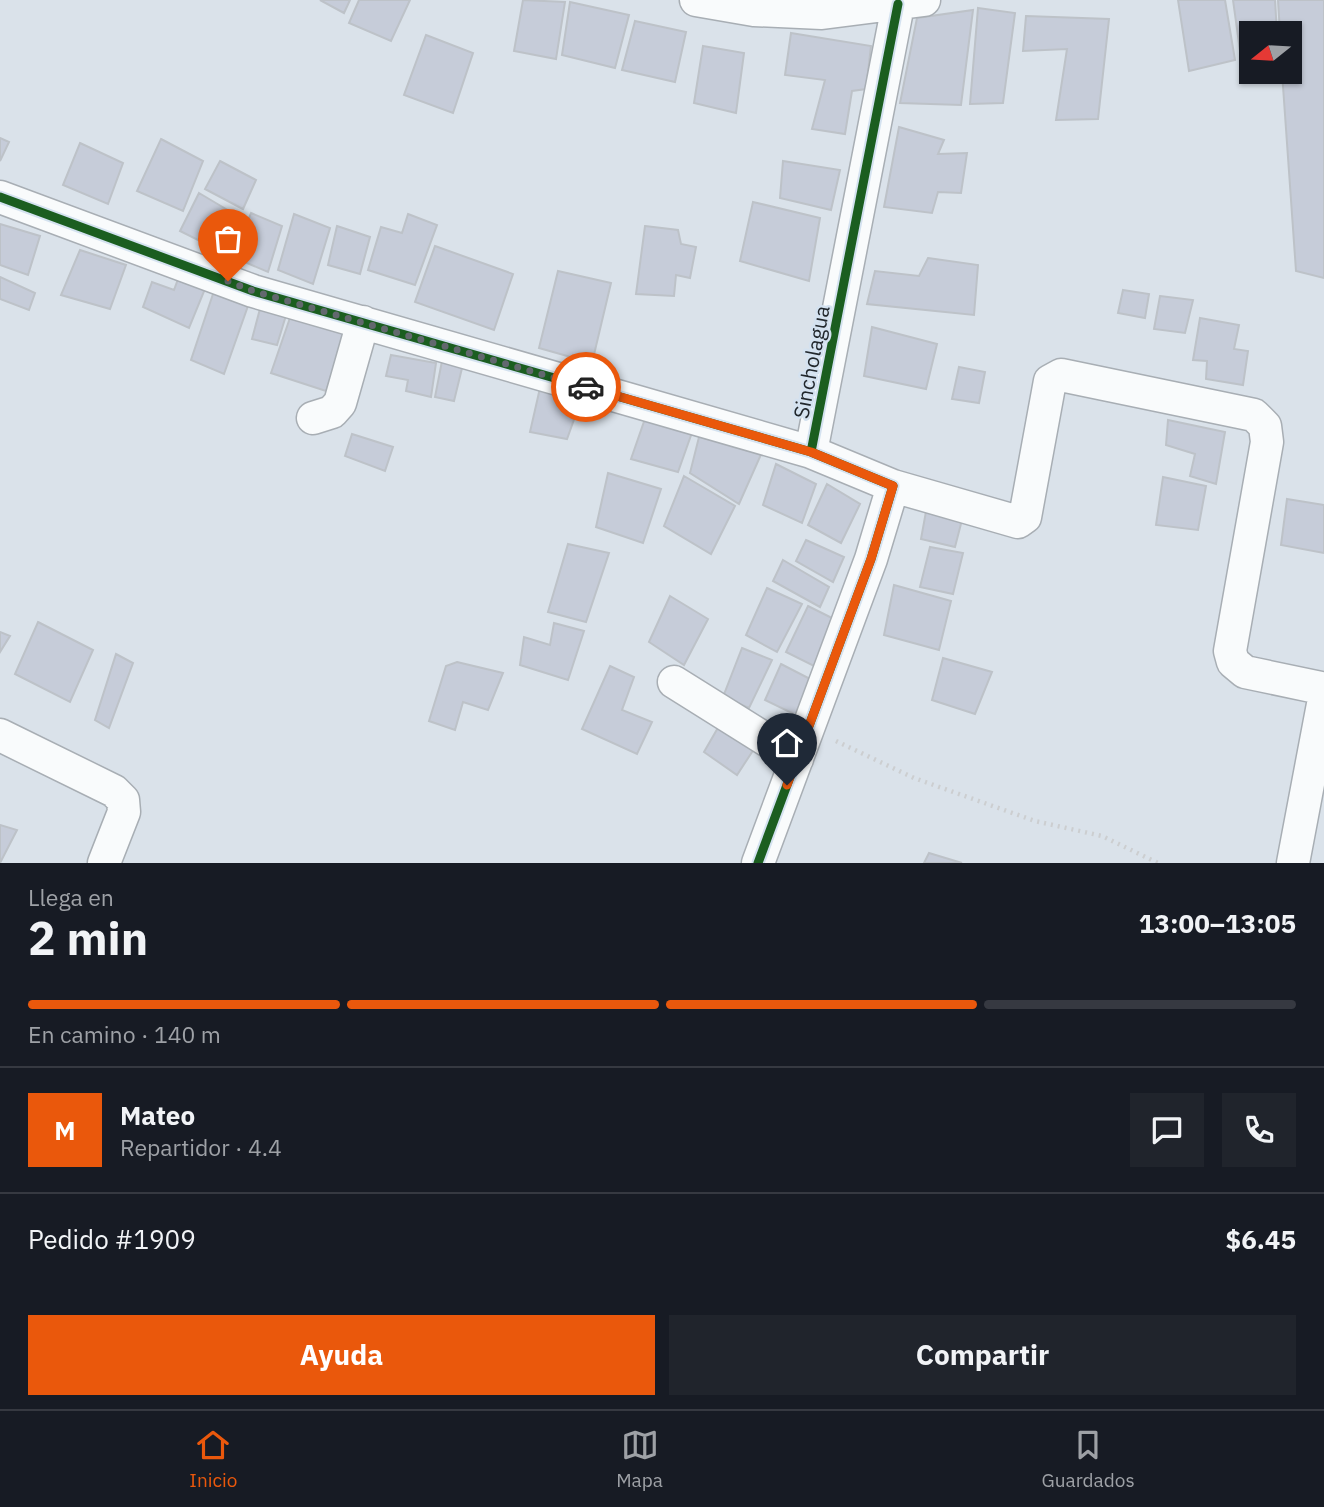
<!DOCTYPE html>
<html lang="es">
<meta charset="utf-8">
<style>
:root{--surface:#171b24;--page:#20242c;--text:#f1f3f6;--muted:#9ea1a6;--line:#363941;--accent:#ea580c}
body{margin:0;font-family:"IBM Plex Sans",sans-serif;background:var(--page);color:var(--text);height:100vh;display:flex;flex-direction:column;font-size:26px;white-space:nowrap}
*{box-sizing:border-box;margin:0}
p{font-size:23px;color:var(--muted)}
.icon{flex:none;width:38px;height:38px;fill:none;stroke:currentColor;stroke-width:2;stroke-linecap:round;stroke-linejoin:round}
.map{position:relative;height:863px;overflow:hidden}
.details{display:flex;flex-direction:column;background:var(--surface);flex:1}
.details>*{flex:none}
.needle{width:46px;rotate:252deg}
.controls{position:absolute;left:1239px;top:21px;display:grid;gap:14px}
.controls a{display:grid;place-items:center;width:63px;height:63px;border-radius:0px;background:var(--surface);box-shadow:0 2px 5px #0004;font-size:35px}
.pin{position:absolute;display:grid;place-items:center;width:60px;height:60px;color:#fff;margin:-72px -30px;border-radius:50% 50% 50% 0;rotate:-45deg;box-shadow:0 0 7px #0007}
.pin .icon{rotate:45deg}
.courier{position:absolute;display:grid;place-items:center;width:70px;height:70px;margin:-35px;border:5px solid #ea580c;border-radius:50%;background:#fff;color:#222;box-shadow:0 2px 9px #0007}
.headline em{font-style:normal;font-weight:700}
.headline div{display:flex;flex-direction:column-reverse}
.headline{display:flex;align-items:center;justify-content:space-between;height:119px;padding:0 28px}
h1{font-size:46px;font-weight:700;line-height:52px}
.bar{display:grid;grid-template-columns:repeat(4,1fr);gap:10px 7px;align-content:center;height:84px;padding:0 28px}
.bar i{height:9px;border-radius:5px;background:var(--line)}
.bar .active{background:var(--accent)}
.bar p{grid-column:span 4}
.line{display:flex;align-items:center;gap:18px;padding:0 28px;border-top:2px solid var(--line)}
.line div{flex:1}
.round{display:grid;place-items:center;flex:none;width:74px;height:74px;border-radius:0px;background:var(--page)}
.action{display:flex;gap:14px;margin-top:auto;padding:14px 28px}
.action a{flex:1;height:80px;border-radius:0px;background:var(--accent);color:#fff;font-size:28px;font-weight:700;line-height:80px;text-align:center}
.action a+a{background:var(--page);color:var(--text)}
.tab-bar{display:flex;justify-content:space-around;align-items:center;height:98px;border-top:2px solid var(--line);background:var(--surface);font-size:19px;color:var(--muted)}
.tab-bar a{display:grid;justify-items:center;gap:4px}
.tab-bar .active{color:var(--accent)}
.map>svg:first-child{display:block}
.building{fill:#c6ccd9;stroke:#bdc2c8;stroke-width:2}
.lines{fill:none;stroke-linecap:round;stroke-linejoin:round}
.minor-casing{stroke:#a8aeb4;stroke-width:35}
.path{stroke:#ccced0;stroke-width:4.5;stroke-dasharray:2 5;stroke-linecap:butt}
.minor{stroke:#f9fbfc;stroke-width:32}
.cycleway-casing{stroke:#d4e2f0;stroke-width:13}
.cycleway{stroke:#1b5e20;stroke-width:9}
.done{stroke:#62686e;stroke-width:7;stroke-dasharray:0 12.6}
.route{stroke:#ea580c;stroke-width:9}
.labels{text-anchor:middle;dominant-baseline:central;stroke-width:5;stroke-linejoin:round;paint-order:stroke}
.street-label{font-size:21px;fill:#21272c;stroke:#d4e2f0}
</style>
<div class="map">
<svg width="1324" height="863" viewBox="0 0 1324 863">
<rect width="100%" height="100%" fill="#dae2ea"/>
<path class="building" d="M320 0H350L344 13Z
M359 0H410L391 41 349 23Z
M523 0 565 2 556 59 514 51Z
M1178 0H1225L1235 60 1189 71Z
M1233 0H1275L1277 33H1251V57L1241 58Z
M1278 0H1324V278L1296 271 1282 72H1290V33H1280Z
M570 2 629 15 615 68 562 55Z
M978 8 1015 13 1003 103 970 104Z
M973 10 961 105 900 103 917 18Z
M1026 16 1109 19 1098 119 1056 120 1067 49 1023 51Z
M635 21 686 32 675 82 622 70Z
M791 33 871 46 866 89 852 91 845 134 812 129 825 80 785 75Z
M426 35 473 53 453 113 404 95Z
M703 46 744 53 736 113 694 103Z
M899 127 944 140 938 154 967 153 961 193 938 192 932 213 884 207Z
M0 138 9 142 0 161Z
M161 139 203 161 183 211 137 191Z
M80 143 123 163 108 204 63 185Z
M220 161 256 180 243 209 205 189Z
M783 161 840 170 831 210 780 198Z
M199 193 231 212 212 247 180 231Z
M753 202 820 218 809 281 740 261Z
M251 213 282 226 268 272 233 257Z
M294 214 330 228 313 284 278 270Z
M408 214 437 225 415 285 368 270 381 227 402 233Z
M0 224 40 236 28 275 0 265Z
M337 226 370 237 360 274 328 265Z
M645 226 678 230 681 244 696 247 690 278 676 275 674 296 636 294Z
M435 246 513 274 494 330 415 302Z
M80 250 126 265 110 309 61 295Z
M928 258 978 265 974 315 867 304 875 271 919 276Z
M181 271 207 284 189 328 143 307 152 282 174 290Z
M558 271 611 283 592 363 539 348Z
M0 277 35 293 29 310 0 299Z
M215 288 249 303 224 374 191 360Z
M1123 290 1149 294 1145 318 1118 313Z
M1160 296 1193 300 1185 333 1154 329Z
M261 305 287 312 277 345 252 339Z
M292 312 345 334 326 391 271 373Z
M1200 318 1239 325 1234 349 1248 351 1243 385 1206 379 1207 361 1193 360Z
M872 327 937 344 926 389 864 376Z
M391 355 436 363 431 397 406 391 408 380 386 376Z
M442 361 463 364 454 401 435 397Z
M959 367 985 372 979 403 952 399Z
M540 388 582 397 567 439 530 432Z
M647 413 695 424 678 472 631 459Z
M1168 420 1225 432 1216 484 1190 476 1195 454 1166 445Z
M702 425 763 450 739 504 690 473Z
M352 434 393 447 385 471 345 456Z
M776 464 816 484 802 523 763 505Z
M608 473 661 489 643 543 596 527Z
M684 476 735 506 711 554 664 526Z
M1163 477 1206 486 1198 530 1156 525Z
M827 484 860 504 841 543 808 525Z
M1287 499 1324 505V553L1281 545Z
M927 506 963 516 955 547 921 539Z
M806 540 844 557 833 582 796 561Z
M568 544 609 553 586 622 548 612Z
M930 547 963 553 953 594 920 587Z
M783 560 829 587 820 607 773 581Z
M894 585 951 601 939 650 884 635Z
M767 588 802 604 777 652 746 635Z
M670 596 708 619 684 665 649 642Z
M808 606 838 621 818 668 786 652Z
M38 622 93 650 70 702 15 674Z
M554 623 584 631 568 680 520 665 524 637 550 645Z
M0 632 10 636 0 652Z
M742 648 772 660 749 708 723 697Z
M116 654 133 663 109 728 95 720Z
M943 658 992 672 975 714 932 700Z
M457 662 503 673 488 710 463 702 455 730 429 721 446 666Z
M781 664 816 682 800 717 765 700Z
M610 666 634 677 622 710 652 722 637 754 582 729Z
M719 726 754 749 737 775 704 752Z
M0 825 17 830 0 863Z
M929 853 962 863H924Z"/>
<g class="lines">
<g class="minor-casing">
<path id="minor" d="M696 0 754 10 822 13 924 0
M0 197 253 291 811 452
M313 418 332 412 340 403 363 322
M893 486 1018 522 1025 517 1050 381 1061 375 1254 415 1265 426 1267 442 1230 651 1233 662 1245 672 1321 688 1324 692
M674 682 797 759
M0 735 114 791 123 800 124 812 104 863
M758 863 871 559 893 486 811 452 899 0
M1293 863 1324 699"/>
</g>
<path class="path" d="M836 741 914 778 1035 821 1102 836 1158 863"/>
<use href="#minor" class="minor"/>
<g class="cycleway-casing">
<path id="cycleway" d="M0 197 253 291 811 452
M758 863 871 559 893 486 811 452 898 4"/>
</g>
<use href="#cycleway" class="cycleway"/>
</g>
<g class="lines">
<path class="done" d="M228 281 253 291 586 387"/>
<path class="route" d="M586 387 811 452 893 486 871 559 787 785"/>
</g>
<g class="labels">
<g class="street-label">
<text transform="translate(811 362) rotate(-79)">Sincholagua</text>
</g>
</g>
</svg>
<div class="controls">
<a><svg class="needle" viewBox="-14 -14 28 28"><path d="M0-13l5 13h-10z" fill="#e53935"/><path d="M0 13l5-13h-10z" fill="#9ea1a6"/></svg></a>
</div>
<div class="pin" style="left:228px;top:281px;background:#ea580c"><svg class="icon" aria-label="bag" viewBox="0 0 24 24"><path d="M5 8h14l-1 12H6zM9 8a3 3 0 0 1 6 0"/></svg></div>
<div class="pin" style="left:787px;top:785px;background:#1f2937"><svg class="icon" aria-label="home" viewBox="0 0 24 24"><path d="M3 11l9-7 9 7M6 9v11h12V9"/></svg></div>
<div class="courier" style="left:586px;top:387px"><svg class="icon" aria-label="car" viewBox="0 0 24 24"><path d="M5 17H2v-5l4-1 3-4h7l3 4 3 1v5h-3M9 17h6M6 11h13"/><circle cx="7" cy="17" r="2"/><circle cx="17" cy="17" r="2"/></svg></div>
</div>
<section class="details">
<div class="headline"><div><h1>2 min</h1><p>Llega en</p></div><em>13:00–13:05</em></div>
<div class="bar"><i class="active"></i><i class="active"></i><i class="active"></i><i></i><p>En camino · 140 m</p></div>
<div class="line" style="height:126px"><b class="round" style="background:var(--accent);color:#fff">M</b><div><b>Mateo</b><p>Repartidor · 4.4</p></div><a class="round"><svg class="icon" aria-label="chat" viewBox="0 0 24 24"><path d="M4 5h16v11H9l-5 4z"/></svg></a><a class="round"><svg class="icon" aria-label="phone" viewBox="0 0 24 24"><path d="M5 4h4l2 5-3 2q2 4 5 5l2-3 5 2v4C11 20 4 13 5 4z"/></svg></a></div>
<div class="line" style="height:91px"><div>Pedido #1909</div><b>$6.45</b></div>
<div class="action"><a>Ayuda</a><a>Compartir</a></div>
</section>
<nav class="tab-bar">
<a class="active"><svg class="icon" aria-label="home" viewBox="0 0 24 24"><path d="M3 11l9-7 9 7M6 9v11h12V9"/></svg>Inicio</a>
<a><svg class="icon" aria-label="map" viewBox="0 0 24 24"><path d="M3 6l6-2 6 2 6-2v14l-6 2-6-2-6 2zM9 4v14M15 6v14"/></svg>Mapa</a>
<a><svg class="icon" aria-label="saved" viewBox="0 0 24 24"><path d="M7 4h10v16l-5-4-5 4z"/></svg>Guardados</a>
</nav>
